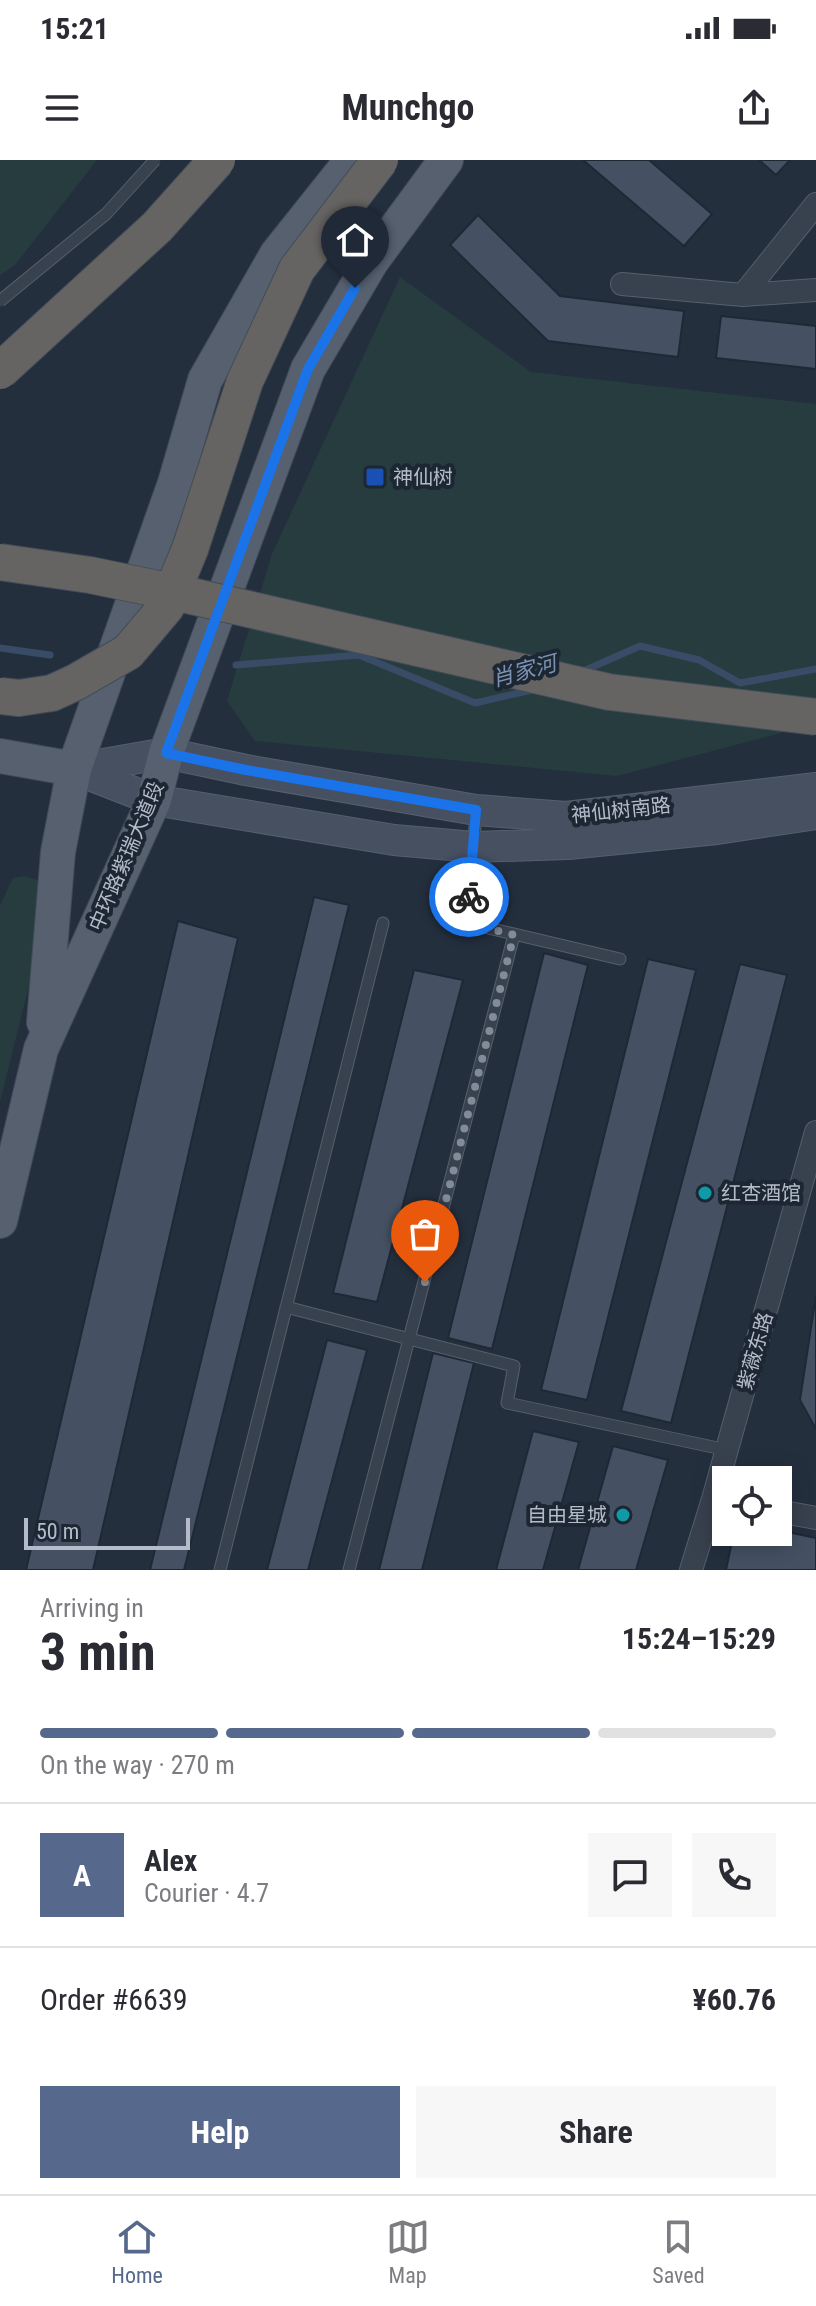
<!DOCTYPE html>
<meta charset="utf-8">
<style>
:root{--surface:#fff;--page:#f7f7f7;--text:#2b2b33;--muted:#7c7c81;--line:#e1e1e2;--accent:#56698c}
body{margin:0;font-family:"Roboto Condensed","Noto Sans SC",sans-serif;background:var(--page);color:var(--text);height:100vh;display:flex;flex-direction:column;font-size:30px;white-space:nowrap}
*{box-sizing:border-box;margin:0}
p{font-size:26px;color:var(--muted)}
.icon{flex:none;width:44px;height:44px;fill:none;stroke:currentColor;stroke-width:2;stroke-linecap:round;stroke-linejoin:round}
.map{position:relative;height:1410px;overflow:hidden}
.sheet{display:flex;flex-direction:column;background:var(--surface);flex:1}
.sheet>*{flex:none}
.buttons{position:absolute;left:712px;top:1306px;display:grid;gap:16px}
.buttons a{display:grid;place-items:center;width:80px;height:80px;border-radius:0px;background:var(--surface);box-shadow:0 4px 20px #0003;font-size:40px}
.scale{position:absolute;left:24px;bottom:20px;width:166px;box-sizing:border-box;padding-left:8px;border:4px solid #b4bcc9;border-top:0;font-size:22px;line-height:28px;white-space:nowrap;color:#b4bcc9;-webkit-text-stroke:6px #1d2633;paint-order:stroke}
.pin{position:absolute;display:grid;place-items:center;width:68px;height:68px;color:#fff;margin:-82px -34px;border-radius:50% 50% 50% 0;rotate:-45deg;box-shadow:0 0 8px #0007}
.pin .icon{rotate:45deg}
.courier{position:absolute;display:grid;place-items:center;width:80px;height:80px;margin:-40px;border:6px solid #1a73e8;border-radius:50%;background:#fff;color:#222;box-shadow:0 2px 10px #0007}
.overview em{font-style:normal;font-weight:700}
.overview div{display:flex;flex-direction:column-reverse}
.overview{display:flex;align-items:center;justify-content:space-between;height:136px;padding:0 40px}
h1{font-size:52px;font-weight:700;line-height:60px}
.bar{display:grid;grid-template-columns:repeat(4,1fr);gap:12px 8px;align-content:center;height:96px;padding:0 40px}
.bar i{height:10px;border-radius:6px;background:var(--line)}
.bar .current{background:var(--accent)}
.bar p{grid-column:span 4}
.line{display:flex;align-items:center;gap:20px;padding:0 40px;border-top:2px solid var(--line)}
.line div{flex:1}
.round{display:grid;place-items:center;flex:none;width:84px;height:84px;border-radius:0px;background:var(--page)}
.primary-button{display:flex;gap:16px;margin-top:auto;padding:16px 40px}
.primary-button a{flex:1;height:92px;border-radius:0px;background:var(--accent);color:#fff;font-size:32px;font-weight:700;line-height:92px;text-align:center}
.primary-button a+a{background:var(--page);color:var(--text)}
.status{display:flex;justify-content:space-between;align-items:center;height:56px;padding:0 40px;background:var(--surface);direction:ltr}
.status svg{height:22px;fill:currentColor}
header{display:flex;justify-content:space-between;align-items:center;height:104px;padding:0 40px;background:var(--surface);font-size:36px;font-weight:700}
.tabs{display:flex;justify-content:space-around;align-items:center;height:112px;border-top:2px solid var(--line);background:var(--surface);font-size:22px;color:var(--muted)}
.tabs a{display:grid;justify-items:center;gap:4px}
.tabs .current{color:var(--accent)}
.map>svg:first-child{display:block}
.green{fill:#263c3f}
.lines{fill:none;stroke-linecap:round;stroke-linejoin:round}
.stream{stroke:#394c67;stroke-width:7}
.building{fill:#455162;stroke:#1f2835;stroke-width:2}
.service-casing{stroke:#565f6c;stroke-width:13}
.minor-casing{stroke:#565f6c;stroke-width:24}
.secondary-casing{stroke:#565f6c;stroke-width:32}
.primary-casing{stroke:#414a57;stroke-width:36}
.service{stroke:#38414e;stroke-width:11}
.minor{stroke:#38414e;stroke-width:22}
.secondary{stroke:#465061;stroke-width:30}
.primary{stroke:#56606e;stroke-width:34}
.service-bridge-casing{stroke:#565f6c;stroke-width:13;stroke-linecap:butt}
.trunk-bridge-casing{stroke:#434c59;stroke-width:38;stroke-linecap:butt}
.service-bridge{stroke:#38414e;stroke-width:11}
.trunk-bridge{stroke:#656462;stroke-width:36}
.done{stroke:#828b98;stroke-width:8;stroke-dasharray:0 14.4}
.route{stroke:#1a73e8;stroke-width:10}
.transit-dot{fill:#1a4fb4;stroke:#1d2633;stroke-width:3}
.culture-dot{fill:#0f9aa8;stroke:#1d2633;stroke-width:3}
.labels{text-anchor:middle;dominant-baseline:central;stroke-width:8;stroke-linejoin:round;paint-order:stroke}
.poi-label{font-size:20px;fill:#b4bcc9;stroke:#1d2633;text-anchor:start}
.street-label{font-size:20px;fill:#b4bcc9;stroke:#1d2633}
.water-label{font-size:22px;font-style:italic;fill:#7c92b1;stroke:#1d2633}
</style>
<div class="status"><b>15:21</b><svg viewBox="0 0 49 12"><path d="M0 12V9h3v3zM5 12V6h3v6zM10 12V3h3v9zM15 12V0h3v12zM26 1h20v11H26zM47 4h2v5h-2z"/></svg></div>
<header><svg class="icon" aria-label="menu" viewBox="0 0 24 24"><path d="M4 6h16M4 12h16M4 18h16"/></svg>Munchgo<svg class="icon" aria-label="share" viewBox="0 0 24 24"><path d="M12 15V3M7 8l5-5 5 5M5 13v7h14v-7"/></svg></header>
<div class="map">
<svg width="816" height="1410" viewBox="0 0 816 1410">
<rect width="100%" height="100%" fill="#242f3e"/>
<path class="green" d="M0 0H97L15 105 0 115Z
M400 117 531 212 816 244V564L617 616 255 581 227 541 272 394Z
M24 716 54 725 0 942V745L13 718Z"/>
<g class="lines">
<path class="stream" d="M0 488 50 495
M236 505 359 495 475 543 532 530
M581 512 640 486 699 500 740 523 816 509"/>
</g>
<path class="building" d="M583 0H649L712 54 684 86Z
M759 0H790L776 15Z
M478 55 560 136 684 151 678 197 548 181 450 85Z
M721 156 816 166V209L716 198Z
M314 737 349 745 184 1410H150Z
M178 761 238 778 93 1410H26Z
M544 793 588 805 492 1189 448 1178Z
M648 799 696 810 587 1240 541 1230Z
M740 804 787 815 671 1263 621 1251Z
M414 810 463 820 377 1142 333 1133Z
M816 1135V1269L800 1240Z
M327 1180 367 1190 308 1410H267Z
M433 1193 474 1203 422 1410H379Z
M533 1271 579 1282 543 1410H496Z
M613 1286 668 1300 636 1410H578Z
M778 1370 816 1378V1410H726L734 1372H778Z"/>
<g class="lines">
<g class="service-casing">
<path id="service" d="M476 654 467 763 620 799
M286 1147 514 1206 507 1243 727 1290
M220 1410 383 763
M349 1410 514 775"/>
</g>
<g class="minor-casing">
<path id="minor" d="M622 124 743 135 816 130
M743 135 816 44
M778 1351 816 1358
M691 1410 713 1339 816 972"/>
</g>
<g class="secondary-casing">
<path id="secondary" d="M74 609 154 640 394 680 474 687 568 684 717 669 816 654
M75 609 166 593 246 610 476 650 566 657 816 628"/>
</g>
<g class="primary-casing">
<path id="primary" d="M0 596 74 609
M44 862 58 692 74 609 175 323 205 220 277 94 352 0
M0 1061 41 889 154 640 166 593 308 209 371 102 446 0"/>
</g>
<use href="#service" class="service"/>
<use href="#minor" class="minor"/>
<use href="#secondary" class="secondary"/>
<use href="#primary" class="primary"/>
<g class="service-bridge-casing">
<path id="service-bridge" d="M0 141 106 54 155 0"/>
</g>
<g class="trunk-bridge-casing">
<path id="trunk-bridge" d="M0 211 157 67 217 0
M0 402 90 415 187 435 609 532 816 557
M0 536 19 538 52 533 76 522 128 492 166 447 190 389 245 221 297 109 380 0"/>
</g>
<use href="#service-bridge" class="service-bridge"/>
<use href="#trunk-bridge" class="trunk-bridge"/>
</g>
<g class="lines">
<path class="done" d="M425 1122 514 775 467 763 469 737"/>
<path class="route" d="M355 128 308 209 166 593 246 610 476 650 469 737"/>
</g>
<rect class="transit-dot" x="365" y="307" width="20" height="20" rx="4"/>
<g class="culture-dot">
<circle cx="705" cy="1033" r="8"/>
<circle cx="623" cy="1355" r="8"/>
</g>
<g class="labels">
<g class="poi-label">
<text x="393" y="317">神仙树</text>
<text x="721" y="1033">红杏酒馆</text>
<text x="607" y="1355" text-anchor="end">自由星城</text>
</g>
<g class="street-label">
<text transform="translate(621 650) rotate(-6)">神仙树南路</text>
<text transform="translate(126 696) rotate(-67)">中环路紫瑞大道段</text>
<text transform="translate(755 1191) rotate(-74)">紫薇东路</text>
</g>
<g class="water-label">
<text transform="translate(524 511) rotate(-15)">肖家河</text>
</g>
</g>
</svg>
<div class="buttons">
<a><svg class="icon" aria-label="locate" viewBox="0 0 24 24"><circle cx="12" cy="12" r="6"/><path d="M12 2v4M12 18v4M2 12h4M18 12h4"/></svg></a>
</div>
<div class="scale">50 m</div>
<div class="pin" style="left:425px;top:1122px;background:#ea580c"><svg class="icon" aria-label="bag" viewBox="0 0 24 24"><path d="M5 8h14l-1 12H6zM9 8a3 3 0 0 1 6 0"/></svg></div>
<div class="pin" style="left:355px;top:128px;background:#1f2937"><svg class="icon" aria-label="home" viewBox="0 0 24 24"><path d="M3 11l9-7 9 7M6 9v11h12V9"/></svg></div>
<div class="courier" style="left:469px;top:737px"><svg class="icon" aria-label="bike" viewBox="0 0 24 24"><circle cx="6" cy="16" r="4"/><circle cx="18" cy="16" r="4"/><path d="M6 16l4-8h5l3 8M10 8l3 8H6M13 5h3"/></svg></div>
</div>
<section class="sheet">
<div class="overview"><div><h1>3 min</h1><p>Arriving in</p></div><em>15:24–15:29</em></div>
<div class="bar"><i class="current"></i><i class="current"></i><i class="current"></i><i></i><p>On the way · 270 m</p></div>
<div class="line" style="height:144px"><b class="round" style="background:var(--accent);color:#fff">A</b><div><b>Alex</b><p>Courier · 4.7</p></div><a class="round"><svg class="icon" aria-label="chat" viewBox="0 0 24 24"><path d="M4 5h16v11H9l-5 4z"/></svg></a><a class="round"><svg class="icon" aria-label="phone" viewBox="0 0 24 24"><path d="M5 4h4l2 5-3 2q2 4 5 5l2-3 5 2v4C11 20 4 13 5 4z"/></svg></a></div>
<div class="line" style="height:104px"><div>Order #6639</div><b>¥60.76</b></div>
<div class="primary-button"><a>Help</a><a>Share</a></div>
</section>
<nav class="tabs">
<a class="current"><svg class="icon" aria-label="home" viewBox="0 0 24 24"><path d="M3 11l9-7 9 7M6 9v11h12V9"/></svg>Home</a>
<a><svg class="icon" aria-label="map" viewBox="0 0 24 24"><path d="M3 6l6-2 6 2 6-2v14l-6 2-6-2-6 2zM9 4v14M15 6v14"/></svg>Map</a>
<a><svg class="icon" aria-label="saved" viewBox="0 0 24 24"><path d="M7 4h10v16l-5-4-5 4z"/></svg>Saved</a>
</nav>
